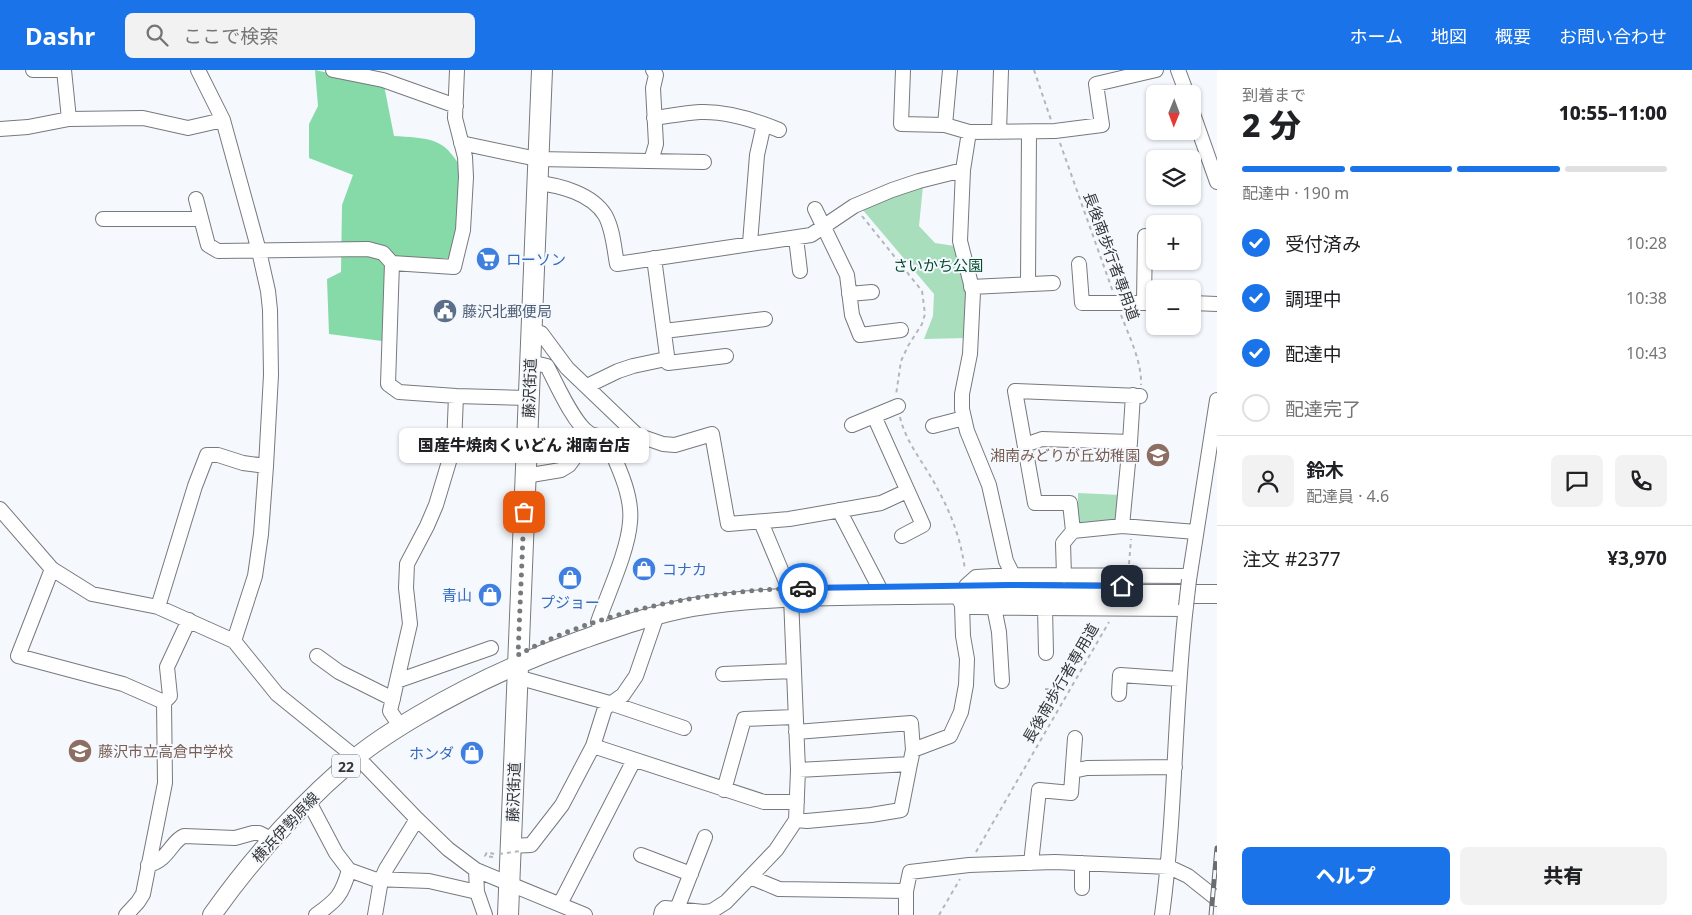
<!DOCTYPE html>
<html lang="ja">
<meta charset="utf-8">
<style>
:root{--surface:#fff;--page:#f2f2f2;--text:#202124;--muted:#757577;--line:#e0e0e0;--accent:#1a73e8}
body{margin:0;font-family:"Noto Sans","Noto Sans JP",sans-serif;background:var(--page);color:var(--text);height:100vh;display:flex;flex-direction:column;font-size:19px;white-space:nowrap}
*{box-sizing:border-box;margin:0}
p{font-size:16px;color:var(--muted)}
.icon{flex:none;width:28px;height:28px;fill:none;stroke:currentColor;stroke-width:2;stroke-linecap:round;stroke-linejoin:round}
.map{position:relative;flex:1;overflow:hidden}
.side{display:flex;flex-direction:column;background:var(--surface);width:475px}
.side>*{flex:none}
.needle{width:32px;rotate:181deg}
.fabs{position:absolute;left:1146px;top:15px;display:grid;gap:10px}
.fabs a{display:grid;place-items:center;width:55px;height:55px;border-radius:8px;background:var(--surface);box-shadow:0 1px 4px #0004;font-size:25px}
.pin{position:absolute;display:grid;place-items:center;width:42px;height:42px;color:#fff;margin:-21px;border-radius:10px;box-shadow:0 2px 8px #0006}
.courier{position:absolute;display:grid;place-items:center;width:50px;height:50px;margin:-25px;border:4px solid #1a73e8;border-radius:50%;background:#fff;color:#222;box-shadow:0 1px 6px #0007}
.bubble{position:absolute;height:35px;border-radius:8px;background:var(--surface);box-shadow:0 1px 4px #0004;font-size:16px;font-weight:800;line-height:35px;text-align:center}
.head em{font-style:normal;font-weight:800}
.head div{display:flex;flex-direction:column-reverse}
.head{display:flex;align-items:center;justify-content:space-between;height:85px;padding:0 25px}
h1{font-size:32px;font-weight:800;line-height:38px}
.bar{display:grid;grid-template-columns:repeat(4,1fr);gap:8px 5px;align-content:center;height:60px;padding:0 25px}
.bar i{height:6px;border-radius:4px;background:var(--line)}
.bar .active{background:var(--accent)}
.bar p{grid-column:span 4}
.line{display:flex;align-items:center;gap:12px;padding:0 25px;border-top:1px solid var(--line)}
.line div{flex:1}
.round{display:grid;place-items:center;flex:none;width:52px;height:52px;border-radius:8px;background:var(--page)}
ol{padding:0 25px;list-style:none}
li{display:flex;align-items:center;gap:15px;height:55px}
li p{margin-inline-start:auto}
li .icon{padding:5px;border-radius:50%;background:var(--accent);color:#fff;stroke-width:4}
li:last-child{color:var(--muted)}
li i{width:28px;height:28px;border:2px solid var(--line);border-radius:50%}
.button{display:flex;gap:10px;margin-top:auto;padding:10px 25px}
.button a{flex:1;height:58px;border-radius:8px;background:var(--accent);color:#fff;font-size:20px;font-weight:800;line-height:58px;text-align:center}
.button a+a{background:var(--page);color:var(--text)}
header{display:flex;align-items:center;gap:30px;box-sizing:border-box;height:70px;padding:0 25px;background:var(--accent);color:#fff}
header strong{font-size:24px}
nav{display:flex;gap:28px;margin-inline-start:auto;font-size:18px}
.search{width:350px;height:45px;background:var(--page);display:flex;align-items:center;gap:12px;box-sizing:border-box;padding:0 18px;border-radius:8px;color:var(--muted);font-size:19px}
main{display:flex;flex:1;min-height:0}
.map>svg:first-child{display:block}
.green{fill:#a8debc}
.forest{fill:#86daa8}
.lines{fill:none;stroke-linecap:round;stroke-linejoin:round}
.minor-casing{stroke:#76797d;stroke-width:16}
.major-casing{stroke:#76797d;stroke-width:20}
.highway-casing{stroke:#76797d;stroke-width:22}
.path{stroke:#b3b6ba;stroke-width:2;stroke-dasharray:4 4;stroke-linecap:butt}
.minor{stroke:#fff;stroke-width:14}
.major{stroke:#fff;stroke-width:18}
.highway{stroke:#fff;stroke-width:20}
.rail-casing{stroke:#6a6d70;stroke-width:5}
.rail{stroke:#f5f9fe;stroke-width:3;stroke-dasharray:9;stroke-linecap:butt}
.minor-bridge-casing{stroke:#76797d;stroke-width:16;stroke-linecap:butt}
.path-bridge{stroke:#b3b6ba;stroke-width:2;stroke-dasharray:4 4;stroke-linecap:butt}
.minor-bridge{stroke:#fff;stroke-width:14}
.done{stroke:#777a7d;stroke-width:5;stroke-dasharray:0 9}
.route{stroke:#1a73e8;stroke-width:6}
.labels{text-anchor:middle;dominant-baseline:central;stroke-width:4;stroke-linejoin:round;paint-order:stroke}
.shield{fill:#f5f9fe;stroke:#6d7073;stroke-width:1}
.shield-label{font-size:14px;font-weight:bold;fill:#333537}
.street-label{font-size:15px;fill:#333537;stroke:#f5f9fe}
.shop-label{font-size:15px;fill:#366cbe;stroke:#f5f9fe;text-anchor:start}
.park-label{font-size:15px;fill:#03492a;stroke:#f5f9fe}
.service-label{font-size:15px;fill:#4e5e75;stroke:#f5f9fe;text-anchor:start}
.education-label{font-size:15px;fill:#785e54;stroke:#f5f9fe;text-anchor:end}
</style>
<header>
<strong>Dashr</strong>
<div class="search"><svg class="icon" aria-label="search" viewBox="0 0 24 24"><circle cx="10" cy="10" r="6"/><path d="M15 15l6 6"/></svg>ここで検索</div>
<nav><a>ホーム</a><a>地図</a><a>概要</a><a>お問い合わせ</a></nav>
</header>
<main>
<div class="map">
<svg width="1217" height="845" viewBox="0 0 1217 845">
<rect width="100%" height="100%" fill="#f5f9fe"/>
<path class="green" d="M923 116 919 156 935 173 955 176 970 226 967 268 924 269 933 246 934 224 862 139Z
M1078 423 1120 425 1118 451 1078 454Z"/>
<path class="forest" d="M315 0 384 15 394 66C407 67 427 67 438 73 448 77 456 90 462 99L459 160 451 188 399 189 385 195 382 271 329 264 327 209 341 202 342 135 353 105 309 88V54L318 36Z"/>
<g class="lines">
<g class="minor-casing">
<path id="minor" d="M33 0H64L69 49
M198 0 223 50 259 181 268 221 270 240 271 305 266 396 261 464 255 506 234 571
M333 0 383 10 456 36
M903 0 901 54 945 55 969 62 1055 61 1102 55 1096 14 1156 0
M1178 0 1187 24
M1192 41 1217 112
M654 48C669 46 685 43 700 42 726 41 755 50 779 60
M945 55 950 0
M0 59 28 57 69 49 143 48 188 58 223 50
M969 62 963 100 960 171 973 222 970 284 962 324V339L967 361 989 415 1006 491 1013 505
M999 62 1001 0
M461 73 537 89 704 92
M651 91 656 74 653 18 656 5 653 0
M537 113C560 115 592 124 605 145 613 159 614 178 617 194L811 165 854 136 892 120 919 111 963 100
M196 129 208 175 218 181 368 179 383 183 392 193 388 314 399 322 456 326 454 375 436 435 427 456 407 494 406 518 410 554 390 641 400 656
M815 139 847 205 852 245 860 265 901 260
M103 149H201
M796 168 800 201
M750 173 757 85 764 54
M654 188 668 293 726 286
M392 193 454 197 463 160 466 107 465 87 455 48 457 0
M1079 194 1082 233H1155
M1028 213 1029 62
M971 217 1053 213
M849 224 872 222
M1144 232 1145 166
M1192 233 1217 234
M531 261 541 263 567 298 637 365 663 374 675 375 712 364 728 454 789 449 881 433 907 421
M664 261 765 249
M530 292 547 296C556 313 574 354 589 363 594 366 600 366 605 367
M587 316 618 301 633 296 666 289
M456 326 529 328
M874 346 923 455 902 466
M852 355 898 336
M933 356 964 348
M1025 375 1042 369 1130 372
M525 406 561 400 569 395 591 365
M0 439 52 499 92 524 158 537 234 571 277 624 366 696 417 749 448 779 476 800 477 822 485 845
M839 440 879 517
M761 452 789 519
M1122 456 1130 372 1133 325
M1073 461 1122 456 1196 462
M52 499 18 586 123 614 164 632 165 713 143 824 138 832 126 845
M1064 506 1063 473 1073 461 1070 433H1035L1015 321 1140 326
M1189 510 1217 330
M966 516 976 507 1013 505 1189 506
M962 535 978 537 1036 538 1185 539
M158 537 195 416 207 385H218L243 393 266 396
M994 537 999 562 1002 611
M1045 538 1046 583
M598 552C608 523 628 481 630 452 633 424 616 392 605 367
M317 586 339 602 393 629
M723 604 794 601
M517 607 613 634 684 658
M397 611 491 578
M1119 624 1120 605 1179 609
M164 632 170 626 167 597 189 550
M796 662 911 653 913 680 910 694 798 700
M593 676 764 732H797
M913 680 950 666 961 642 966 615 967 589 963 566 962 535 958 527
M1073 701 1087 698 1175 697
M724 720 744 649 795 647
M308 730 336 783 349 800 374 809 429 811 477 822
M796 750 807 751 871 745 901 740 910 694
M510 776 531 775 562 735 593 676 605 638 623 625 636 606 657 545
M641 785 691 804
M1031 793 1039 720 1071 723 1075 668
M1082 793V818
M148 795C169 790 171 771 184 766L235 768 253 763H259L271 769
M476 800 585 845
M750 807 779 819 906 821V845
M906 821 910 802 969 795 1055 792 1169 797 1188 806 1217 829
M560 834 634 690
M677 839 705 767
M316 845C337 830 342 825 349 800
M375 845 381 810 386 799 417 749
M661 845 662 841 665 838 704 842 712 841 726 832 776 780 796 750 798 700 791 527
M1162 845C1176 742 1174 639 1186 536"/>
</g>
<g class="major-casing">
<path id="major" d="M212 845C253 787 300 735 354 689 374 672 397 658 419 645 470 615 524 590 581 570 618 557 654 544 693 537 761 526 830 526 899 525 1005 523 1111 524 1217 524"/>
</g>
<g class="highway-casing">
<path id="highway" d="M508 845 542 0"/>
</g>
<path class="path" d="M1034 0 1051 50
M1060 73 1113 222
M862 146 922 221 925 244 922 254 908 276 901 291 896 325
M1121 245C1129 266 1142 292 1141 315
M900 347C906 373 924 393 936 416 951 443 961 469 965 500
M1129 494 1131 469
M1045 619 1069 620
M976 782 1109 552
M493 787 485 786 487 782 494 784
M939 845 960 809"/>
<use href="#minor" class="minor"/>
<use href="#major" class="major"/>
<use href="#highway" class="highway"/>
<g class="rail-casing">
<path id="rail" d="M1211 845 1217 778"/>
</g>
<use href="#rail" class="rail"/>
<g class="minor-bridge-casing">
<path id="minor-bridge" d="M1186 536 1189 510"/>
</g>
<path class="path-bridge" d="M1118 534 1126 511
M499 784 521 781"/>
<use href="#minor-bridge" class="minor-bridge"/>
</g>
<g class="lines">
<path class="done" d="M524 442 518 585C599 540 711 520 803 518"/>
<path class="route" d="M803 518 1011 515 1122 516"/>
</g>
<defs>
<g id="supermarket-disc" transform="scale(1.25)"><circle r="9.5" fill="#3f7fe0" stroke="#f5f9fe"/><path d="M-6-5.5h2.5l.6 2H6L4.5 2H-2.5L-4.4-4H-6ZM-1.5 3.2a1.3 1.3 0 1 0 .1 0ZM3 3.2a1.3 1.3 0 1 0 .1 0Z" fill="#fff"/></g>
<g id="civic-disc" transform="scale(1.25)"><circle r="9.5" fill="#5c6f8a" stroke="#f5f9fe"/><path d="M-.6-6.5H3V-4.5H.6V-3L4-1V1h2V6H-6V1h2V-1L-.6-3ZM-1.2 2.5V6h2.4V2.5Z" fill="#fff"/></g>
<g id="school-disc" transform="scale(1.25)"><circle r="9.5" fill="#8d6e63" stroke="#f5f9fe"/><path d="M0-5L7-2L0 1L-7-2ZM-4 1L0 2.5L4 1V4Q0 6-4 4Z" fill="#fff"/></g>
<g id="shop-disc" transform="scale(1.25)"><circle r="9.5" fill="#3f7fe0" stroke="#f5f9fe"/><path d="M-5-2.5h2.3a2.7 3.5 0 0 1 5.4 0H5L5.5 6h-11ZM-1.5-2.5h3a1.5 2.3 0 0 0-3 0Z" fill="#fff"/></g>
</defs>
<g fill-rule="evenodd">
<use href="#supermarket-disc" x="488" y="189"/>
<use href="#civic-disc" x="445" y="241"/>
<use href="#school-disc" x="1158" y="385"/>
<use href="#shop-disc" x="644" y="499"/>
<use href="#shop-disc" x="570" y="508"/>
<use href="#shop-disc" x="490" y="525"/>
<use href="#school-disc" x="80" y="681"/>
<use href="#shop-disc" x="472" y="683"/>
</g>
<g class="labels">
<rect class="shield" x="332" y="684.5" width="28" height="23" rx="4"/>
<g class="shield-label">
<text x="346" y="696">22</text>
</g>
<g class="street-label">
<text transform="translate(1112 186) rotate(70)">長後南歩行者専用道</text>
<text transform="translate(529 318) rotate(-88)">藤沢街道</text>
<text transform="translate(1060 613) rotate(-60)">長後南歩行者専用道</text>
<text transform="translate(513 722) rotate(-88)">藤沢街道</text>
<text transform="translate(285 757) rotate(-47)">横浜伊勢原線</text>
</g>
<g class="shop-label">
<text x="506" y="189">ローソン</text>
<text x="662" y="499">コナカ</text>
<text x="472" y="525" text-anchor="end">青山</text>
<text x="570" y="532" text-anchor="middle">プジョー</text>
<text x="454" y="683" text-anchor="end">ホンダ</text>
</g>
<g class="park-label">
<text x="938" y="195">さいかち公園</text>
</g>
<g class="service-label">
<text x="462" y="241">藤沢北郵便局</text>
</g>
<g class="education-label">
<text x="1140" y="385">湘南みどりが丘幼稚園</text>
<text x="98" y="681" text-anchor="start">藤沢市立高倉中学校</text>
</g>
</g>
</svg>
<div class="fabs">
<a><svg class="needle" viewBox="-14 -14 28 28"><path d="M0-13l5 13h-10z" fill="#e53935"/><path d="M0 13l5-13h-10z" fill="#757577"/></svg></a>
<a><svg class="icon" aria-label="layers" viewBox="0 0 24 24"><path d="M12 4l9 5-9 5-9-5zM3 14l9 5 9-5"/></svg></a>
<a>+</a>
<a>−</a>
</div>
<div class="pin" style="left:524px;top:442px;background:#ea580c"><svg class="icon" aria-label="bag" viewBox="0 0 24 24"><path d="M5 8h14l-1 12H6zM9 8a3 3 0 0 1 6 0"/></svg></div>
<div class="pin" style="left:1122px;top:516px;background:#1f2937"><svg class="icon" aria-label="home" viewBox="0 0 24 24"><path d="M3 11l9-7 9 7M6 9v11h12V9"/></svg></div>
<div class="courier" style="left:803px;top:518px"><svg class="icon" aria-label="car" viewBox="0 0 24 24"><path d="M5 17H2v-5l4-1 3-4h7l3 4 3 1v5h-3M9 17h6M6 11h13"/><circle cx="7" cy="17" r="2"/><circle cx="17" cy="17" r="2"/></svg></div>
<div class="bubble" style="left:399px;top:358px;width:250px">国産牛焼肉くいどん 湘南台店</div>
</div>
<section class="side">
<div class="head"><div><h1>2 分</h1><p>到着まで</p></div><em>10:55–11:00</em></div>
<div class="bar"><i class="active"></i><i class="active"></i><i class="active"></i><i></i><p>配達中 · 190 m</p></div>
<ol>
<li><svg class="icon" aria-label="check" viewBox="0 0 24 24"><path d="M5 12l5 5 9-10"/></svg>受付済み<p>10:28</p></li>
<li><svg class="icon" aria-label="check" viewBox="0 0 24 24"><path d="M5 12l5 5 9-10"/></svg>調理中<p>10:38</p></li>
<li><svg class="icon" aria-label="check" viewBox="0 0 24 24"><path d="M5 12l5 5 9-10"/></svg>配達中<p>10:43</p></li>
<li><i></i>配達完了</li>
</ol>
<div class="line" style="height:90px"><a class="round"><svg class="icon" aria-label="person" viewBox="0 0 24 24"><circle cx="12" cy="8" r="4"/><path d="M4 21q1-7 8-7t8 7"/></svg></a><div><b>鈴木</b><p>配達員 · 4.6</p></div><a class="round"><svg class="icon" aria-label="chat" viewBox="0 0 24 24"><path d="M4 5h16v11H9l-5 4z"/></svg></a><a class="round"><svg class="icon" aria-label="phone" viewBox="0 0 24 24"><path d="M5 4h4l2 5-3 2q2 4 5 5l2-3 5 2v4C11 20 4 13 5 4z"/></svg></a></div>
<div class="line" style="height:65px"><div>注文 #2377</div><b>¥3,970</b></div>
<div class="button"><a>ヘルプ</a><a>共有</a></div>
</section>
</main>
